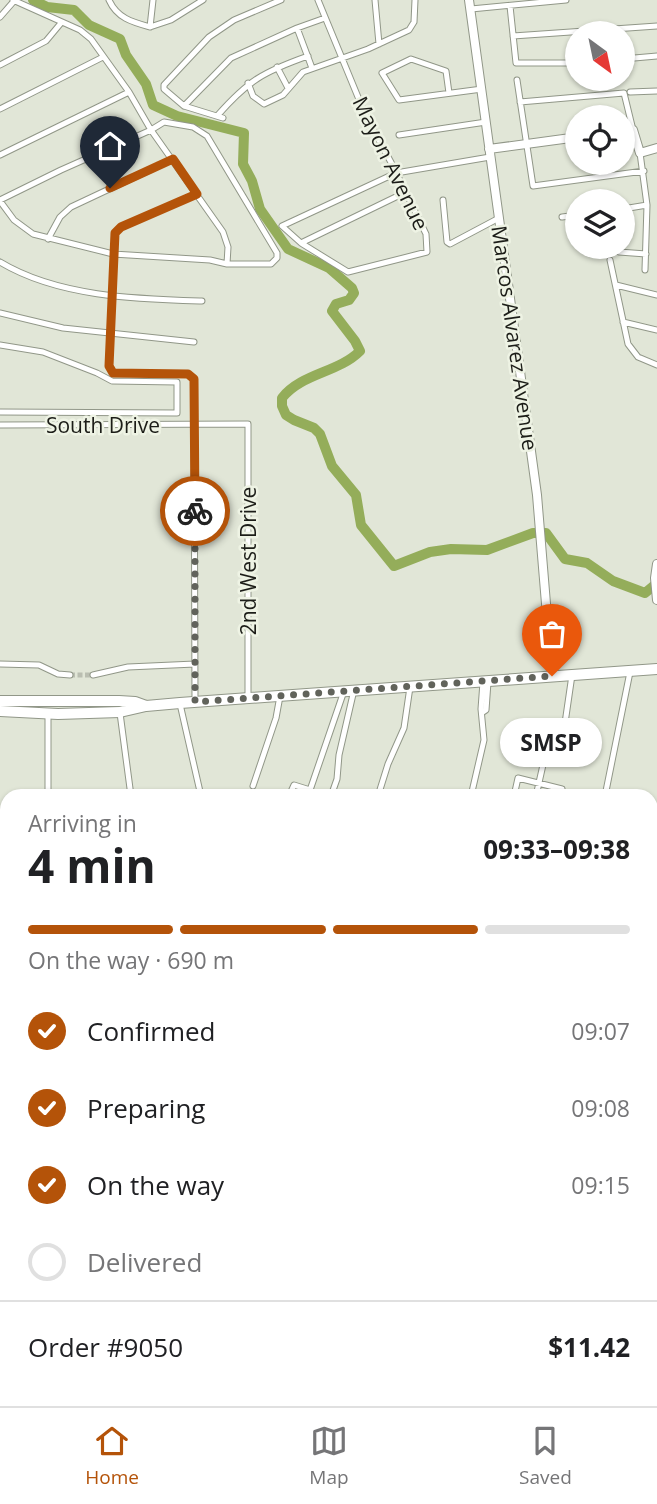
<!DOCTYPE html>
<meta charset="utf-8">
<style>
:root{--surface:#fff;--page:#f6f6f6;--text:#202124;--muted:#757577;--line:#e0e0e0;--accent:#b45309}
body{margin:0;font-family:"Open Sans",sans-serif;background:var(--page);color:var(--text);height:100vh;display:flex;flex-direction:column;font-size:26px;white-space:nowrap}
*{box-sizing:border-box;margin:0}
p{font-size:23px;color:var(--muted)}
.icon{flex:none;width:38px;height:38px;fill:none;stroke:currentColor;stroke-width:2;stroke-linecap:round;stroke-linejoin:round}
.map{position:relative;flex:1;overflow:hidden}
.side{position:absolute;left:0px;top:789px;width:658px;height:618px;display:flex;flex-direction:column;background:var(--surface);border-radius:21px 21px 0 0;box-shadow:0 2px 5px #0004}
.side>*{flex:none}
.needle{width:46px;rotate:147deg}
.tools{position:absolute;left:565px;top:21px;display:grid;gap:14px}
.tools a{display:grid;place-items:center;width:70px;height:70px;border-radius:50%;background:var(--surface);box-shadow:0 2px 5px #0004;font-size:35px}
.pin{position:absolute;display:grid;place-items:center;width:60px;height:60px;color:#fff;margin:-72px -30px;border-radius:50% 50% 50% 0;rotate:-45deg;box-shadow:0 0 7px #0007}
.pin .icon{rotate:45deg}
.courier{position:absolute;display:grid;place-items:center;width:70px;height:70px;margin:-35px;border:5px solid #b45309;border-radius:50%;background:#fff;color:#222;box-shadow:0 2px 9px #0007}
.bubble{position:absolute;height:49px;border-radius:24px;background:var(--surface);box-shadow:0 2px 5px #0004;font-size:23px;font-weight:700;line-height:49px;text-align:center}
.overview em{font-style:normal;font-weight:700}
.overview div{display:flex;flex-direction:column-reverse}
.overview{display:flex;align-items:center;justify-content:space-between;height:119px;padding:0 28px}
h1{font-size:46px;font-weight:700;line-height:52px}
.bar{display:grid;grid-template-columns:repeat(4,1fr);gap:10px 7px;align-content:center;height:84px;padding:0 28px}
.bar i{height:9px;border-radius:5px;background:var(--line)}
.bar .active{background:var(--accent)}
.bar p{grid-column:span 4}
.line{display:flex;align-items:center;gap:18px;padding:0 28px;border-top:2px solid var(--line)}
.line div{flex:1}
ol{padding:0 28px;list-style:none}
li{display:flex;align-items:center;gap:21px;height:77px}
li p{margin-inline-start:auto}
li .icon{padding:7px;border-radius:50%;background:var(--accent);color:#fff;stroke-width:4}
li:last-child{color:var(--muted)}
li i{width:38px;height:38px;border:4px solid var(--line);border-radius:50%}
.tab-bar{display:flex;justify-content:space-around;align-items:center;height:98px;border-top:2px solid var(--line);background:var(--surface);font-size:19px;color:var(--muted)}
.tab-bar a{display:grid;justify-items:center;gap:4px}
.tab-bar .active{color:var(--accent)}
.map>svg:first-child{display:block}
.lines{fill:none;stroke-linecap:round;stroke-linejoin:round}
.stream{stroke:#94ad5a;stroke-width:2}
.river{stroke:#94ad5a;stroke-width:10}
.street-tunnel{stroke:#babeb1;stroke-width:5;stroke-dasharray:5 2.5;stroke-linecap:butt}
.street-casing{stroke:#919788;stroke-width:7}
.secondary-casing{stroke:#919788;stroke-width:10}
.highway-casing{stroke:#919788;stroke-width:12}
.street{stroke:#fff;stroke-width:5}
.secondary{stroke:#fff;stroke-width:8}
.highway{stroke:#fff;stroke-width:10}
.done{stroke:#61635b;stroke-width:7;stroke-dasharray:0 12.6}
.route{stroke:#b45309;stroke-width:9}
.labels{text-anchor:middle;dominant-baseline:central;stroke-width:5;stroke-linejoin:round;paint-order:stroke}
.street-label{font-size:21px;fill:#1c1d18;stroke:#eef3e4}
</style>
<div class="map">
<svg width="657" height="1406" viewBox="0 0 657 1406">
<rect width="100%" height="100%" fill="#e1e6d7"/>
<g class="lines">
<path class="stream" d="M651 1147 657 1154"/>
<path class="river" d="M33 0 47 7 74 10 89 25 120 39 126 55 146 84 153 105 177 116 244 133 243 164 252 181 260 209 288 249 329 268 352 288 354 293 349 300 336 304 332 311 355 341 360 351C338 373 302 373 282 398V406L286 415 294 420 314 428 320 434 332 466 356 495 361 525 394 566 430 552 451 549 487 550 533 533H546L565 559 587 563 613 581 645 593 657 583
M0 1234 7 1235
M76 1400V1406"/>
<path class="street-tunnel" d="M70 675H93"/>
<g class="street-casing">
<path id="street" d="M13 0 80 30 91 39 129 92 151 130 223 232 228 247 227 264
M109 0C117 18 132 22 150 27
M318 0 365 114 394 168 426 234 427 252 348 272 301 243 282 226 396 173 490 157
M375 0 379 44
M510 6 516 63H578
M471 9 566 0
M0 17 14 1
M150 27 171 20 203 0
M150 27 153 0
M297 28 312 68
M513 36 657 26
M623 59 657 56
M0 65 46 41 61 23
M277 67 288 88
M517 80 533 186 644 171
M248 83 253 96 264 104 283 95 303 72 368 49 409 30 414 22 415 0
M630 92 657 91
M449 93 446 71 411 59 382 73 399 100 482 89
M520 102 624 93 633 130
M184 106 231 58 297 28 325 18
M0 109 103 57
M217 116C249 80 263 72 308 56
M223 118 184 106 164 89V85L209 37 234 20 281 0
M399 135 486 122
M640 153 647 205 645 270
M0 155 129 92
M0 200 61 170 151 130 164 122 193 127 207 136 277 253V258L271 264H227L210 260 113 254 33 234 14 220 0 201
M443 200 447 242 450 244 499 218
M623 209 647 205
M562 217 578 215
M48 239 60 217 71 207 173 159
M301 243 404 193
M618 247 619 252 646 254
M610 260 628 344 638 357 657 365
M0 262C58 297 137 299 202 301
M616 285 657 295
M0 313 63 328 194 342
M623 322 657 330
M0 345 43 352 97 373 112 381 177 382V413L0 412
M0 425 248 424V698
M0 664 39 665 58 674 70 675
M93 675 128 667 195 664
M195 702 194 379 188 374 113 373 109 366 115 233 121 227 197 194
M180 704 201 796
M483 712 486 710 488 682
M120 713 131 796
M48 714V796
M529 729 523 756 545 762
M253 786 276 718 280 696
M289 796 294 785 310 790
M308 796 344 691
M331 796 337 779 339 755 354 690
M378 796 388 764 404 728 410 687
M471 796 484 740 481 709 483 682
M514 796 518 778 562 789 560 796
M536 796 547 747 564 730 572 675
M605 796 630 672
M651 850 657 851
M0 856 3 857 7 864
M0 888 7 884
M0 903 7 917
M651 907 657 879
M651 941H657
M651 963H657
M651 1021 657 1022
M0 1030 2 1029
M651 1056H657
M0 1086 7 1085
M0 1128 7 1126
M0 1171 7 1169
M0 1212 7 1213
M651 1241 657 1267
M0 1262 7 1250
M651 1283 657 1281
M0 1307 7 1296
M651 1321 657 1319
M651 1356 657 1353
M651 1371H657
M34 1400 35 1406
M111 1400 115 1406
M162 1400 171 1406
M228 1400 236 1406
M290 1400 299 1406
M354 1400 363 1406
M422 1400 431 1406
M546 1400 548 1406
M140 1406 144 1400
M394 1406 398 1400
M584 1406 583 1403 638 1406"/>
</g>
<g class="secondary-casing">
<path id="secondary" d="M469 0 537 495 552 676
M623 131 633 130 640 153 657 148
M489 149 578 137
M657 564 655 578 657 600
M502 1400 504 1406
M441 1406 445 1400"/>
</g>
<g class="highway-casing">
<path id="highway" d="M0 701H119L135 702 146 706
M0 711 58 714 120 712 146 706 180 703 657 669"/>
</g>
<use href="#street" class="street"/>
<use href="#secondary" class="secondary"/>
<use href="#highway" class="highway"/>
</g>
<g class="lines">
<path class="done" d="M195 511V702L552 676"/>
<path class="route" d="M110 188 173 159 197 194 121 227 115 233 109 366 113 373 188 374 194 379 195 511"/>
</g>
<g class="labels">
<g class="street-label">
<text transform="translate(391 163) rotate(64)">Mayon Avenue</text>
<text transform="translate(515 338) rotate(82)">Marcos Alvarez Avenue</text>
<text x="103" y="425">South Drive</text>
<text transform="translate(248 561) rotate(-90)">2nd West Drive</text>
</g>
</g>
</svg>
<div class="tools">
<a><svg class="needle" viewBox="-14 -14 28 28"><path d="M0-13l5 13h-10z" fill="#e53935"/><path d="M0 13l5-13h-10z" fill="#757577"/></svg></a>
<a><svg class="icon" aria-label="locate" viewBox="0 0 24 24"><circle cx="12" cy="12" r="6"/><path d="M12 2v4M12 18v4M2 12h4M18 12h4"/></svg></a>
<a><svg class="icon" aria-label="layers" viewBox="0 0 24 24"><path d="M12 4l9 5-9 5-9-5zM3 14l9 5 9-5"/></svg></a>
</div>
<div class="pin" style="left:552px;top:676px;background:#ea580c"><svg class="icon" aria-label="bag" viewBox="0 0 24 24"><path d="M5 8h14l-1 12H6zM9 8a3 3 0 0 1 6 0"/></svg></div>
<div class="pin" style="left:110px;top:188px;background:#1f2937"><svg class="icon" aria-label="home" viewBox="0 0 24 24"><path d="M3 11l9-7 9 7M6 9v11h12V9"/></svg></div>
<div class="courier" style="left:195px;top:511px"><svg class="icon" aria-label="bike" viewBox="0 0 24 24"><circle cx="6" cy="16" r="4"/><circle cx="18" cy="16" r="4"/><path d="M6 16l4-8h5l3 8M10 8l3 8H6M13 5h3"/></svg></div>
<div class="bubble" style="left:500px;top:718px;width:102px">SMSP</div>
<section class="side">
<div class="overview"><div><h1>4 min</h1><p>Arriving in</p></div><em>09:33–09:38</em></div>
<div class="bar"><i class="active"></i><i class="active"></i><i class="active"></i><i></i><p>On the way · 690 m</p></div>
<ol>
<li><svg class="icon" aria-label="check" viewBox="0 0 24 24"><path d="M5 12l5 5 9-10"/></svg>Confirmed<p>09:07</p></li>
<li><svg class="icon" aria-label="check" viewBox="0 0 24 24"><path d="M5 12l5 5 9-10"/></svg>Preparing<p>09:08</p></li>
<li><svg class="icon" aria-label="check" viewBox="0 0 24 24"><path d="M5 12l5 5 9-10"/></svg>On the way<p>09:15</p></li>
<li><i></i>Delivered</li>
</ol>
<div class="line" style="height:91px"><div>Order #9050</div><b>$11.42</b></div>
</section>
</div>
<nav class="tab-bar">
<a class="active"><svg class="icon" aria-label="home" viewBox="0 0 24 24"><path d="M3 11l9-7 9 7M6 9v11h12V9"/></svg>Home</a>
<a><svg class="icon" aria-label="map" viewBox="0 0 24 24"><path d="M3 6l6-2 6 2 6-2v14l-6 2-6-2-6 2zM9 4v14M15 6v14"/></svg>Map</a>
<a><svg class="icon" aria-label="saved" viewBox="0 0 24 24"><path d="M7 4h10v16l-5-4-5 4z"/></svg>Saved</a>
</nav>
